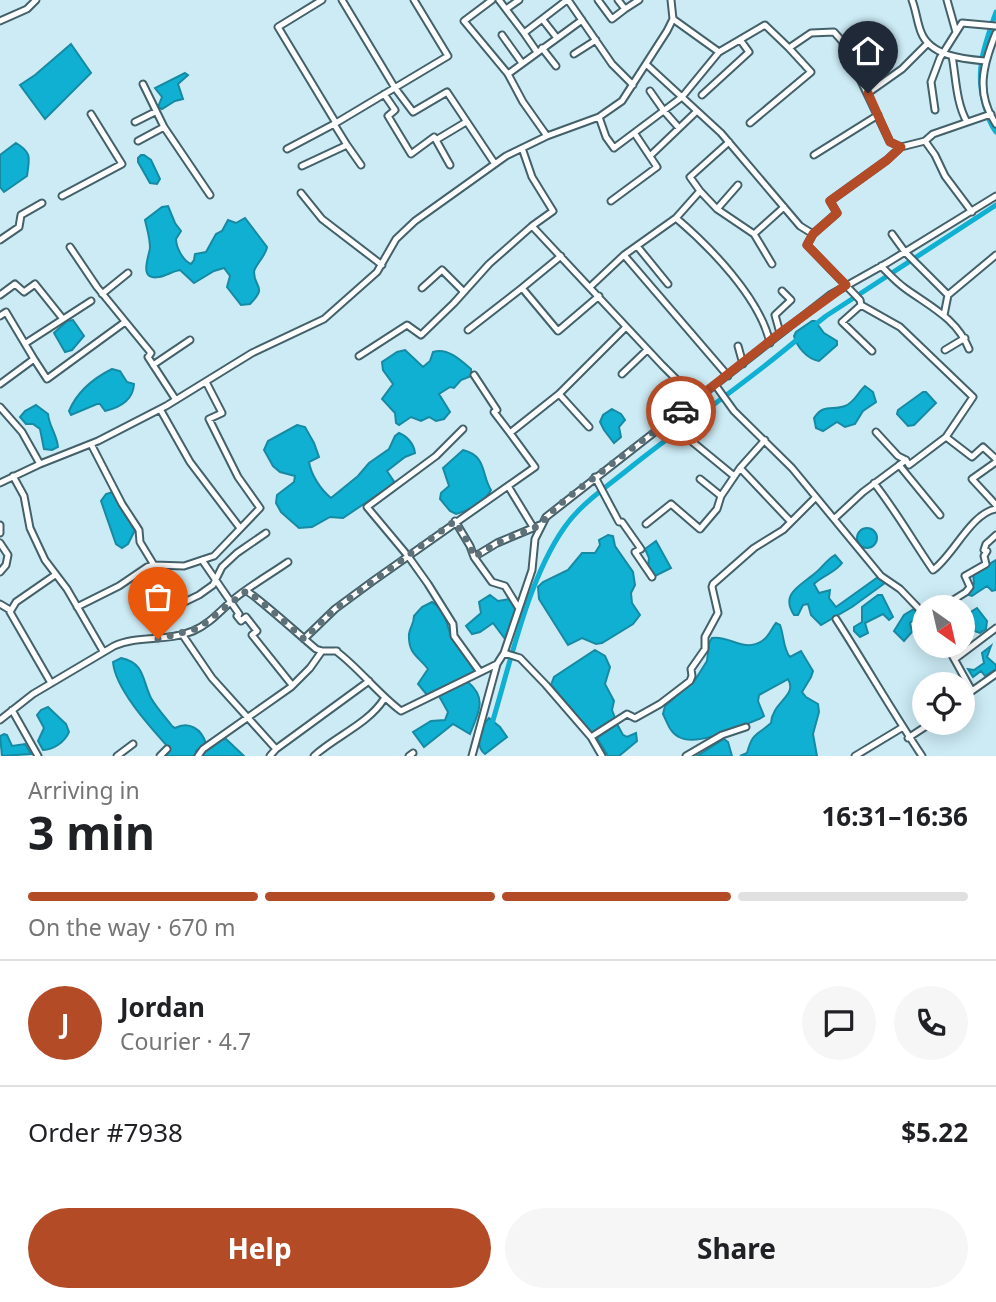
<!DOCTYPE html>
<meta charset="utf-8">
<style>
:root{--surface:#fff;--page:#f6f6f6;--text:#202124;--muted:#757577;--line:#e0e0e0;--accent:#b34b27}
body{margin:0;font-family:"Noto Sans",sans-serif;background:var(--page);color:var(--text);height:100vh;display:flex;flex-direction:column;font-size:26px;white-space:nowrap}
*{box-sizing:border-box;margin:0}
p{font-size:23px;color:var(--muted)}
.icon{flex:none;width:38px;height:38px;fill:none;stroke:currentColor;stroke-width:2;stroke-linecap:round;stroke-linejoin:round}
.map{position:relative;height:756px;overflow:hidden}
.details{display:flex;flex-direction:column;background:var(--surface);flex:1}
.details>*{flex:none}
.needle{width:46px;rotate:146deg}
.fabs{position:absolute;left:912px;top:595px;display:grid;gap:14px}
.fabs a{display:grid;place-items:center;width:63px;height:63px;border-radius:50%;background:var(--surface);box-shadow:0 4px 18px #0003;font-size:35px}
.pin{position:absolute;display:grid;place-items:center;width:60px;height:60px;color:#fff;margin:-72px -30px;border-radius:50% 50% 50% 0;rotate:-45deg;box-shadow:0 0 7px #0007}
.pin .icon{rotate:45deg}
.courier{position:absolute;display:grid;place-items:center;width:70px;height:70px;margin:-35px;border:5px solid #b34b27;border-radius:50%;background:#fff;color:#222;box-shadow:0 2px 9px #0007}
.headline em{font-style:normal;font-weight:700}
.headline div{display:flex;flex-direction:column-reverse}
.headline{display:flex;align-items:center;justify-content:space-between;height:119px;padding:0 28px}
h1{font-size:46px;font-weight:700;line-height:52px}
.bar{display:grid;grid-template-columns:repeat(4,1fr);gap:10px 7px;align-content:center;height:84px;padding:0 28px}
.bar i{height:9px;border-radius:5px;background:var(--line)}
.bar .current{background:var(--accent)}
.bar p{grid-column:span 4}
.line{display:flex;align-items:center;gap:18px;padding:0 28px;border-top:2px solid var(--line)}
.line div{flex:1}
.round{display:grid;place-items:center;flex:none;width:74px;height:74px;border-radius:37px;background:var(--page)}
.primary-button{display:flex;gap:14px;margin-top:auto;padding:14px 28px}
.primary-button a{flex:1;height:80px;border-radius:42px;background:var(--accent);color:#fff;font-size:28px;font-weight:700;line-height:80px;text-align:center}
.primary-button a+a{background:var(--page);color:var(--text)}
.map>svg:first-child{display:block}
.water{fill:#10b0d2;stroke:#168aa3;stroke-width:2}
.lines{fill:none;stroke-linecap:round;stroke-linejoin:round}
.canal{stroke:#10b0d2;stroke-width:5}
.minor-casing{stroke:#446069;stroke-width:9}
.minor{stroke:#fff;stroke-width:5}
.done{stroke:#5f7178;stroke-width:7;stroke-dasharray:0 12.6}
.route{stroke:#b34b27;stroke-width:9}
</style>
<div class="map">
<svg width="996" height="756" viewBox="0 0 996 756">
<rect width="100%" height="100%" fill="#ccebf5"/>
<path class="water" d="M71 44 91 73 45 119 20 85 35 75Z
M185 73 188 75 178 84 183 99 175 101 162 109 158 107 162 97 155 88Z
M16 143C33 153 29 159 27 176L4 192 0 187V155Z
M141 155H144L151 160 160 179 157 184 150 183 138 162V158Z
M168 206 175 223 181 231 176 239C176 247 183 261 191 264L194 260 195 254 206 252 216 234 222 231 228 220 236 223 245 218 267 247C266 256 254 266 254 272 254 288 268 286 250 304L241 305 227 287 230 276 224 268 214 271 194 283 180 270C173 271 166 276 159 277 138 281 149 256 150 248 150 238 147 229 145 220L162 207Z
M73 320 84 336 72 350 65 352 54 333 67 321Z
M812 321H815L824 333 837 341V345L819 361C807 359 797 347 794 336L796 332Z
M405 350 423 367 430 361 433 352C447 347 461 360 471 369V376L461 380 454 388 450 387 439 394 450 412 444 419 436 421 429 417 421 421 411 417 399 425 396 423 395 413 382 399 393 384 383 370 382 362 397 352Z
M112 369 120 371 127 382 134 384C133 401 118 408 105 411L100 404H97L71 415 69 411C77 392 92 379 112 369Z
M865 386 873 392 876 402 863 411 855 424 845 427 837 422 823 431 816 428 814 418C824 403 832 411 845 406 855 402 858 392 865 386Z
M923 392H926L936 403 914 425 908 426 897 414 898 410Z
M36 405 48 414C49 426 57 435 58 447L52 450 44 449 40 429 33 424H26L20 417 25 411Z
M612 409 621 414 625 420 619 427 621 437 614 443 604 430 600 422 603 415Z
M297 425 305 427 314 443 319 457 309 462C311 475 321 490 331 498L358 476 369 463 389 449 395 436 399 433C407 436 414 444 415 453L405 457 387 471 395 483 343 518 330 517 312 527 299 528 281 512 276 503 277 495 294 482 295 476 280 472 273 466 264 450 268 441Z
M463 450C487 456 481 474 491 490 485 502 468 511 456 514L450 511 440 499 441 493 449 486 443 468Z
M113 492 135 530 128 544 122 548 116 544 101 501 106 494Z
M857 538a10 10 0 1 1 20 0a10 10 0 1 1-20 0Z
M608 535 613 536 615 546 633 572 635 585 631 593 632 603 640 615 633 624 602 643 596 644 582 638 568 645 539 599 538 587 543 582 568 570 582 553H595L600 545 599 540Z
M656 541 671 568 655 576 648 566 649 558 645 549Z
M835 555 842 563C835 573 823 575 814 584L819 593 830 590 829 598 836 607 878 577 885 583 852 607 821 625 811 615 808 604 803 605 798 615H794C780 594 800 586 814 574 822 568 826 560 835 555Z
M996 560V590L992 591 987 586 972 596 969 595V592L974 583 973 574Z
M490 595 498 601 510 599 516 609 505 639 493 623 480 632 472 634 466 626 481 613 479 602Z
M878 595H882L893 617 889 620 883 614 865 623 868 633 860 637 854 631V627L862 622V607Z
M432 602C447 610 445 624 452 637 458 649 469 659 476 671L427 695 418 684 428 669C418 656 408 654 409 634 410 627 414 624 414 616L422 607Z
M977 608 987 621 986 629 980 633 971 630 966 615Z
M914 609 918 616 910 623 912 632 904 641 894 631 904 615Z
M776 623 780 625C784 635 783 649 790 657L801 651 813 671 811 677 802 692 806 697 818 704 819 712 813 734 817 756H740L747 753C753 732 755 737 771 723 772 702 798 696 788 679L759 695 758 701 764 716 759 719C739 727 697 747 679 737 670 733 667 722 663 714L665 706 695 680 707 661 709 643 712 638C730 635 743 653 762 641 769 637 771 629 776 623Z
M991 646 987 657 996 665V669L985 676 981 671 973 677 968 669 974 670 984 663 982 653Z
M595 650 605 656 610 667 605 684 614 701 612 710 615 718 595 732H591L551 685 554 677Z
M121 658C145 663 142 680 151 698 156 707 165 717 172 726L175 728C189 721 202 729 206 744L196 751V756H163L169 748C151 728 115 689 113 662Z
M468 682C488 699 478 713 470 734L453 724 424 747 413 732 431 721 445 720 448 712 439 696 456 685Z
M48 707 66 724 69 732C65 742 53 750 43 750L38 741 44 728 37 715 41 710Z
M489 718 500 727 507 737 485 754C474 745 480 727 489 718Z
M617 724 623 735 627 737 636 733 637 741 619 756H608L597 738Z
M4 734 7 735 12 746 25 744 31 754 2 756 0 736Z
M226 739 244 756H202C206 747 217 740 226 739Z
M724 739 728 742 732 756H697Z"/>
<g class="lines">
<path class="canal" d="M996 12C984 47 974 71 985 107 988 117 990 124 996 132
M812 327 826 316 996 205
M491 727C510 665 527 581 564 528 581 503 608 486 631 467 686 423 745 384 799 338"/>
<g class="minor-casing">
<path id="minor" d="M322 0 278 27 336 123 448 56 414 0
M342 0 395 88 413 112 447 92 495 164
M492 0 464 21 508 74 582 20
M499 0 524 33
M568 0 612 64 633 85
M598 0 612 19 625 9 618 0
M912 0C916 10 917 22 921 32 930 56 963 59 985 61
M947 0 956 32
M506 9 519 0
M625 9 639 0
M673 19 719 52 765 25 789 48 811 33 834 32 842 41 890 142 901 147
M543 20 557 38
M0 21 27 9 36 0
M996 33C983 65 975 93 996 124
M502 35 522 63
M542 48 556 66
M537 52 524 33 567 0
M574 54 596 40
M952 56C956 77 956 103 967 122
M646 64 721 133 800 226 813 234
M508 74 523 102 547 136
M143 84 164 127 210 195
M650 91 664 111 679 128
M868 93 902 69 928 43
M384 94 395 110 388 116 411 154 434 137 436 140 466 122
M702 95 749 52 741 41
M935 110 931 82 940 58 962 23 996 26
M599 117 606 137 614 148 682 97 719 52
M135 122 155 112
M750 123 811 72 789 48
M436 140 450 165
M138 141 164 127
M925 141 935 155 945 176 972 212
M347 145 361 165
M522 148 532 177 553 211 532 226 662 365 684 387 693 402
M287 149 336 123
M651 155 697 111
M814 155 878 115
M302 166 347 145 334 124
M700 191 717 209 754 234 772 264
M301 193 322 219 382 265
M62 196 122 164 91 114
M611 201 657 167 635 134
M717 209 738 185
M676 218C710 247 760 298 770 343
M754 234 784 207
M892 234 905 252 948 295
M0 240 19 227 21 215 42 203
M637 246 668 284
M70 247 97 287 151 353 148 357 176 400
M624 255 728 376
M561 256 522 288 558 331 599 296
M881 266C889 274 897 283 906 289 931 307 957 319 969 349
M590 287 624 255 676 218 700 191 690 177 729 142
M422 288 442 270 464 292
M102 294 128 273
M0 295 15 284 24 292 35 284 63 319
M861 305 900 327 973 397 946 437
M944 315 948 295 996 255
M0 316 6 312 34 359
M468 330 522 288
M780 333 775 315 791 300 782 291
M26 343 91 301
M738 346 743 364
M945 350 965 338
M872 351 842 322 861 305 860 300 807 245 813 234 837 213 830 201 887 160 901 147 925 141 933 134 991 114
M359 356 407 325 421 335 454 303 489 264 532 226
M153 365 190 340
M622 374 647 350
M474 375 497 410 494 412 510 433
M0 384 34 359 47 379 125 322
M716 386 734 411 792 468 881 576 900 589 924 614
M0 407 22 432 40 464
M160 409 190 462 240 528
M667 421 734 476
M589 427 559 394 626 327
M463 429 436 456 367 507 408 556 428 584 453 624 454 636 480 672
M876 432 898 456 906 460
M91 444 122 504 139 530 140 542 154 565
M996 462 972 479 996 505
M899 465 940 515
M740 468 791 522
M13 476 24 496 30 528 45 560 67 589 103 651
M595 477 619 522H622L641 549 635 552 652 577
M700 479 721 496
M0 483 40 464 98 441 166 406 252 353 324 319 377 272 396 239 415 221 506 156 547 136 599 117 622 101 667 31 673 19 671 0
M874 483C896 511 913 541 933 570 953 556 971 513 996 509
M508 486 533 527
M835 518 863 492 906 460 909 465 946 437 972 457 983 447 996 459
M455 521 470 546 474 557 492 582 505 586 518 607
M646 524 671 504 700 529 717 509 721 496 740 468 765 440
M0 525V533
M0 543 8 555 6 565 0 572
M474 557 497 543 540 525
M202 560 239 614 237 616 241 621 246 617 257 631 252 635 292 685
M246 591C253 593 305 640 316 649L322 651H337
M0 604 10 610
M77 607 119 586 147 567 154 565 184 566 214 556 260 508 238 477 209 419 222 413 206 382
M942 607 966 592 970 587 965 576 986 564 984 556 987 551 984 550 986 544 996 535
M166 611 199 595 213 585 222 567 237 553 266 533
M836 619C865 664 892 711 922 756
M182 634 212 678 276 749 270 756
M304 639 335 609 373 581 535 467 510 433 559 394
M947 646 972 691
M336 651C360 669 377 693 401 711L497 664
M504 653 520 658 546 685 591 737 602 756
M955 659 996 628
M51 683 10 612 16 602 55 575
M962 698 996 674
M12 710 38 756
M0 720 33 694 114 646C138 635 167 642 193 631 212 623 223 607 239 595 255 583 272 573 288 562
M591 737 627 714 635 718 660 704 690 681 692 676 691 669 705 649V637L718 613 712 587 713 584 754 548 783 530 816 497
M908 738 931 723
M276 749 369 681
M117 756 133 744
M160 756 167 749
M198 756 203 749 291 687 310 668 322 651
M314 756C336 736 368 724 384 699
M409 756 413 753
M472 756 497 664 504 653 532 570 535 539 546 517 830 295 887 263 996 196
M686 756 722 735 746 727
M855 756 903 727"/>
</g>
<use href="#minor" class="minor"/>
</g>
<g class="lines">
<path class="done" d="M158 639 199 628 246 591C253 593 296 632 304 639L335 609 455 521 470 546 474 557 497 543 541 525 546 517 566 499 681 411"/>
<path class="route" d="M681 411 780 333 846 285 807 245 813 234 837 213 830 201 887 160 901 147 890 142 868 93"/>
</g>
</svg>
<div class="fabs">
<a><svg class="needle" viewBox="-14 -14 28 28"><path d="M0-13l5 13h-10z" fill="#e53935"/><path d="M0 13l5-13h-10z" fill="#757577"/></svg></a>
<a><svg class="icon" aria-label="locate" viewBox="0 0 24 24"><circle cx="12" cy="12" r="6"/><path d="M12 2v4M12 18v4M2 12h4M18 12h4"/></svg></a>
</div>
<div class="pin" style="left:158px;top:639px;background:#ea580c"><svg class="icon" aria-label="bag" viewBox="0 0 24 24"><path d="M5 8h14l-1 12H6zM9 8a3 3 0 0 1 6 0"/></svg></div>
<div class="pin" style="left:868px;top:93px;background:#1f2937"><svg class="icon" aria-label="home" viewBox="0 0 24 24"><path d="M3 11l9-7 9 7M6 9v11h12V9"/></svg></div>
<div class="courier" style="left:681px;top:411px"><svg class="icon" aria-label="car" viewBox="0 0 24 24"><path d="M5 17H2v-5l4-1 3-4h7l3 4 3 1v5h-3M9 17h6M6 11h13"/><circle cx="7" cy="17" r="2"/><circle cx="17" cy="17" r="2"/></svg></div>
</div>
<section class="details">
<div class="headline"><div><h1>3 min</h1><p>Arriving in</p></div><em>16:31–16:36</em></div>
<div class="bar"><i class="current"></i><i class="current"></i><i class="current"></i><i></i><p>On the way · 670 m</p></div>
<div class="line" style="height:126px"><b class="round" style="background:var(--accent);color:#fff">J</b><div><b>Jordan</b><p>Courier · 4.7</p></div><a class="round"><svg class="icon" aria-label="chat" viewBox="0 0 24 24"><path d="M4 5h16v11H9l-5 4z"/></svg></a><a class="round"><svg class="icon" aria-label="phone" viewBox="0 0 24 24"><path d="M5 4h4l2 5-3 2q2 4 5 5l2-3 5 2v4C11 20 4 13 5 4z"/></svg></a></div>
<div class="line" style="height:91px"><div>Order #7938</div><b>$5.22</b></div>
<div class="primary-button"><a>Help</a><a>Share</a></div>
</section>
